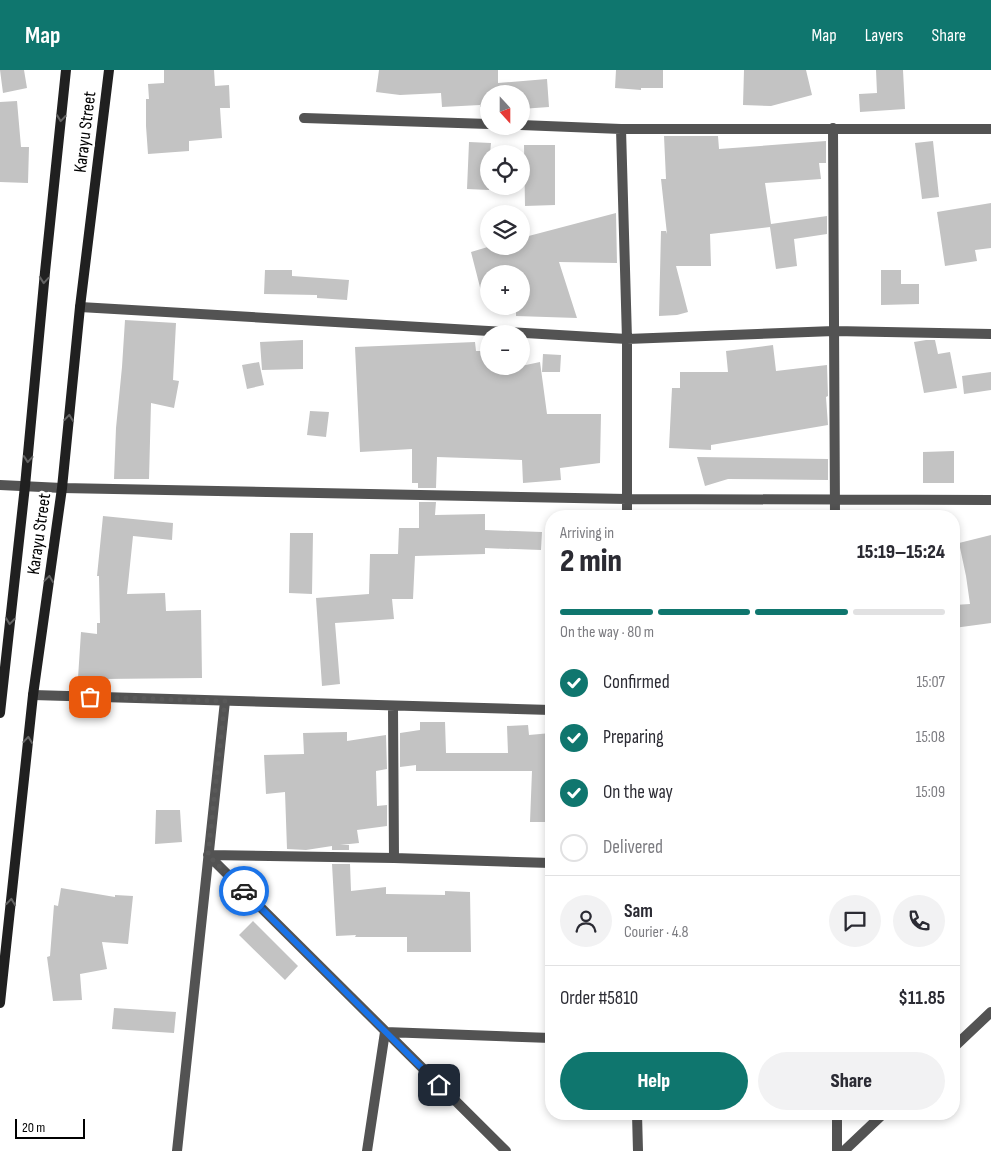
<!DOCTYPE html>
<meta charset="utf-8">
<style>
:root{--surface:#fff;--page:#f2f2f3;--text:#2b2b33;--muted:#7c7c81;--line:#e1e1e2;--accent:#0f766e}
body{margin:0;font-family:"Sofia Sans Condensed",sans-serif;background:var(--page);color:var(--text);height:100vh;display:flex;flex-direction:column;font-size:19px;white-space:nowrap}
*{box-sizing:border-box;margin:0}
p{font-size:16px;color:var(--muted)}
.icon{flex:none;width:28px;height:28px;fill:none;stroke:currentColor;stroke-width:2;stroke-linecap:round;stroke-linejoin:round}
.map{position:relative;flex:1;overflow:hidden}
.side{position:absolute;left:545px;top:440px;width:415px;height:610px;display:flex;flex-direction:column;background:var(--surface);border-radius:20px;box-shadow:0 2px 8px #0003}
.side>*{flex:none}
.needle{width:32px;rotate:159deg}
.buttons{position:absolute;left:480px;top:15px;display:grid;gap:10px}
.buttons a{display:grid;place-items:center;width:50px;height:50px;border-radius:50%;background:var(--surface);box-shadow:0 2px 8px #0003;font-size:25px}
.scale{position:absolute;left:15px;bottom:12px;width:70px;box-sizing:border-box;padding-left:5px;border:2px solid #000;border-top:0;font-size:14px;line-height:18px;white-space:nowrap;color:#000;-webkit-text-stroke:4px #fff;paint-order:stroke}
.pin{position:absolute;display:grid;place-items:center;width:42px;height:42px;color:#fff;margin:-21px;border-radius:10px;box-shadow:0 2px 8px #0006}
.courier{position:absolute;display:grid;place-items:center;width:50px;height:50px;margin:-25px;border:4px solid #1a73e8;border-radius:50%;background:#fff;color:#222;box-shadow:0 1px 6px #0007}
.overview em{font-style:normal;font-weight:800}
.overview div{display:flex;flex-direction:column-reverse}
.overview{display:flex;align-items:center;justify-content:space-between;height:85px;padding:0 15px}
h1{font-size:32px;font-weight:800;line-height:38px}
.bar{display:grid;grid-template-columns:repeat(4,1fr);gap:8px 5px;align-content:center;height:60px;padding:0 15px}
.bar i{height:6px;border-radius:4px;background:var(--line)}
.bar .active{background:var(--accent)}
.bar p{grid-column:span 4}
.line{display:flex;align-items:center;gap:12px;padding:0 15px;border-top:1px solid var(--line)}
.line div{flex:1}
.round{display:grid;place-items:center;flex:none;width:52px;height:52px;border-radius:26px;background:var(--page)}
ol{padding:0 15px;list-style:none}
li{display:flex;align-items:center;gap:15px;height:55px}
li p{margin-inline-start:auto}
li .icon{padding:5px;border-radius:50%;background:var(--accent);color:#fff;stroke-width:4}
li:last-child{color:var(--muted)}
li i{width:28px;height:28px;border:2px solid var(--line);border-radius:50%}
.action{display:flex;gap:10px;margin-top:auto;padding:10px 15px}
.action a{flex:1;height:58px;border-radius:30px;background:var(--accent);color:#fff;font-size:20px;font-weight:800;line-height:58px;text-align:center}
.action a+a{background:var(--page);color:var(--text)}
header{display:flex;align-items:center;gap:30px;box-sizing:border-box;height:70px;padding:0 25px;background:var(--accent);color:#fff}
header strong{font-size:24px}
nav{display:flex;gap:28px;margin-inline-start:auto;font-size:18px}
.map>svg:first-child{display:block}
.building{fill:#c3c3c3}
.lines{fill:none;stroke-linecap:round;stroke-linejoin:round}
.street{stroke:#535353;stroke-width:10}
.secondary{stroke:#202020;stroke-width:10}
.oneway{stroke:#636363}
.done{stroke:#595959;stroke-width:5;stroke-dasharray:0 9}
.route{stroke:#1a73e8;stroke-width:6}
.labels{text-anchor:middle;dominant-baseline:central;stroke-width:5;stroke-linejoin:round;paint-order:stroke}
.street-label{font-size:18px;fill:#000;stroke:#fff}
</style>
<header>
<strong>Map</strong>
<nav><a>Map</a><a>Layers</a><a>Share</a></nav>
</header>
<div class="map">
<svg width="991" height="1081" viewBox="0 0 991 1081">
<rect width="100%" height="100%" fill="#fff"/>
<path class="building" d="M0 0H24L27 18 3 23Z
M164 0H214L215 16 229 15 230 38H220L222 68 189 71V81L148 84 146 56V29H149L148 14 164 13Z
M379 0H498V13L547 9 549 37 521 39V24H489V37H480V35L442 37 441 23 400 25 376 22Z
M616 0H663V18H641V20L615 18Z
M744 0H806L812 25 771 36 743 35Z
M876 0H903L905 39 860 42 859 24 877 23Z
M17 31 21 77H29L28 113 0 112V32Z
M664 66H718L719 79 826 71V93H819L821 109 765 113 771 154 827 146V164L794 169 797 196 776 199 770 157 710 164 711 196H676L688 242 677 245 659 246 661 161H666L667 164 661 109H666Z
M933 71 939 127 922 129 915 73Z
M469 72 491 73 490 84H489V120L467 119Z
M524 75H555V135L525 136Z
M991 133V178L975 180 977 191 945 196 937 142Z
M616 143 617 193 559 192 577 248 516 246V236H521V204H489V224L482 225 471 182 491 176H521V168Z
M265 200H292V206L349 210 347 230 317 228V225L264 224Z
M881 200H901V214H919V234L881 235Z
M125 250 176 253 173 310 179 311 174 338 151 333 149 409H114L116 358 122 297Z
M303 270V299L262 300 260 272Z
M926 270H935L938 284 950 282 957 318 924 323 914 272Z
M475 272 476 281H489V296H521L540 292 547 344H601L600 393 560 398 561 410 523 413 522 390 437 387 436 418H418V413H412V379L360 382 355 277Z
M773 275 776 301 827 295 828 326 826 327 828 355 711 375V380L669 378 672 318H680V302H728L726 281Z
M543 284 561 285 560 302H542Z
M259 292 264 315 247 319 242 295Z
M991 302V320L964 324 962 306Z
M310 341 329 342 326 367 307 365Z
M954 381V413H923V382Z
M697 387 828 389V410L728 409 705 416Z
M419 432H436L435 445 485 444V460L542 462 541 480 485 478V484L415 486 413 529H392L394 549 335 553 340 614 322 616 316 528 369 524 370 484H398L399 458H419Z
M103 446 173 453 172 470 133 466 127 524 165 523 166 541 201 540 202 608 102 609 78 608 81 562 97 564V553H100L99 506H97Z
M290 463H313L312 524 289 523Z
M991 465V553L954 558V535L970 534 966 506 959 473Z
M420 652H445L446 683H508L507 656 528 655 529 665 551 663V752H530L532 701H416V695L400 697V663L420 660Z
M347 662V671L386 665 387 699 376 701 377 736 387 735V756L357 760 359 773 340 775H349V780H332V776L306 780 287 779 285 722 266 724 264 685 304 684 303 663Z
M156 740H180L182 772 155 774Z
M332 794H350L351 821 386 817V824L445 825V821L470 822 471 882H407V867H355L356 865 336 866Z
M61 818 115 827V825L133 826 128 874 102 872 107 899 80 904 82 930 53 931 47 887 50 886 54 835 58 836Z
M253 851 298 896 285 910 239 865Z
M114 938 176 942 174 963 112 959Z"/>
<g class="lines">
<path class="street" d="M304 48 489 54
M521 55 621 59H991
M833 58 835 446
M621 59 627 269V446
M80 237 627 269 834 261 991 264
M0 415 62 418 627 429 991 430
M33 625 551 640
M393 636 394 788
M208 785 506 1081
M208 785 394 788 551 793
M954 977 991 942
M637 1044 638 1081
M837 1044V1081
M177 1081 225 631
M367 1081 385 962 551 968
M844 1081 883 1044"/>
<path class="secondary" d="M0 643 25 416 45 202 66 0
M0 933 33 625 62 418 80 237 109 0"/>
</g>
<defs><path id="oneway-chevron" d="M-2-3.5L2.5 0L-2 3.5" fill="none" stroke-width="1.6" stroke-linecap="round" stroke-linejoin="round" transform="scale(1.25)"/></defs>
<g class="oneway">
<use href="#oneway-chevron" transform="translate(61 48) rotate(96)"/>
<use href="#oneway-chevron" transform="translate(44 210) rotate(95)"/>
<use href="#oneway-chevron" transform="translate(69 348) rotate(-84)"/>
<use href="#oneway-chevron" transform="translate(28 389) rotate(95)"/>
<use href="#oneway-chevron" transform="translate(49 509) rotate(-82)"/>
<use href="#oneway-chevron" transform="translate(10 551) rotate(96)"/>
<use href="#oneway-chevron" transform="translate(28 670) rotate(-84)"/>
<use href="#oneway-chevron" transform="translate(11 832) rotate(-84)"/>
</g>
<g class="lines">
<path class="done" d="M90 627 225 631 208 785 244 821"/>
<path class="route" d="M244 821 439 1015"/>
</g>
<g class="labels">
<g class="street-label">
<text transform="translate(85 62) rotate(-83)">Karayu Street</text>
<text transform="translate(39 464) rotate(-82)">Karayu Street</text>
</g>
</g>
</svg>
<div class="buttons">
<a><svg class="needle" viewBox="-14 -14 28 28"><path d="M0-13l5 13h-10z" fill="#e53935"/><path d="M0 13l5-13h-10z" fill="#7c7c81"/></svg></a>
<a><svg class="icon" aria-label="locate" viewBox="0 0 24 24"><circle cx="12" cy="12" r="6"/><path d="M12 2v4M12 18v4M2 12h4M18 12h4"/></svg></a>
<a><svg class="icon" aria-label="layers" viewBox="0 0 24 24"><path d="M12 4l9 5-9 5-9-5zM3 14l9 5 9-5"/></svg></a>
<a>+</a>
<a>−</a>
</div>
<div class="scale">20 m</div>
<div class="pin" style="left:90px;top:627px;background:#ea580c"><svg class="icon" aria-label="bag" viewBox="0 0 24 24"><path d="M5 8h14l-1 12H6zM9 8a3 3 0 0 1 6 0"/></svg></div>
<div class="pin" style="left:439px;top:1015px;background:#1f2937"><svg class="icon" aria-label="home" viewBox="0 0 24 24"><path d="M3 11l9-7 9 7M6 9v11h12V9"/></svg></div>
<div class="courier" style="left:244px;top:821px"><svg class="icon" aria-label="car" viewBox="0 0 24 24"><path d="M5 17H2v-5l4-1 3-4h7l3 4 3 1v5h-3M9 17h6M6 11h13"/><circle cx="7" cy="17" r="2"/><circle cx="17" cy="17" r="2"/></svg></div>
<section class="side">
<div class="overview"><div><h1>2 min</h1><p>Arriving in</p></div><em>15:19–15:24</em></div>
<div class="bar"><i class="active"></i><i class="active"></i><i class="active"></i><i></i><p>On the way · 80 m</p></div>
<ol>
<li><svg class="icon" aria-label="check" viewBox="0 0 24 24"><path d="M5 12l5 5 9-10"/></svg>Confirmed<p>15:07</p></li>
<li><svg class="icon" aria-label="check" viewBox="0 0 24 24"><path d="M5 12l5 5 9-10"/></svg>Preparing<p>15:08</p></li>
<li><svg class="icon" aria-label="check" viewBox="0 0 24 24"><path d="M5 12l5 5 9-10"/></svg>On the way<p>15:09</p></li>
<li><i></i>Delivered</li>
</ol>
<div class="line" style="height:90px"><a class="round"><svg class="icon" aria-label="person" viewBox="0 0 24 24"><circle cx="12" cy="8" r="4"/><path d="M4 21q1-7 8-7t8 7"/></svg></a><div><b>Sam</b><p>Courier · 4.8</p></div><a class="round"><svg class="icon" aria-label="chat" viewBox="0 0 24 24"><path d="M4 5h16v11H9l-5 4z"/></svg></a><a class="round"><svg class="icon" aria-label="phone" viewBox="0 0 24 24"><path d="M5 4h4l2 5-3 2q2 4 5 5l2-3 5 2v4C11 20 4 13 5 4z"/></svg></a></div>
<div class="line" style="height:65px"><div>Order #5810</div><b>$11.85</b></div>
<div class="action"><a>Help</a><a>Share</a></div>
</section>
</div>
